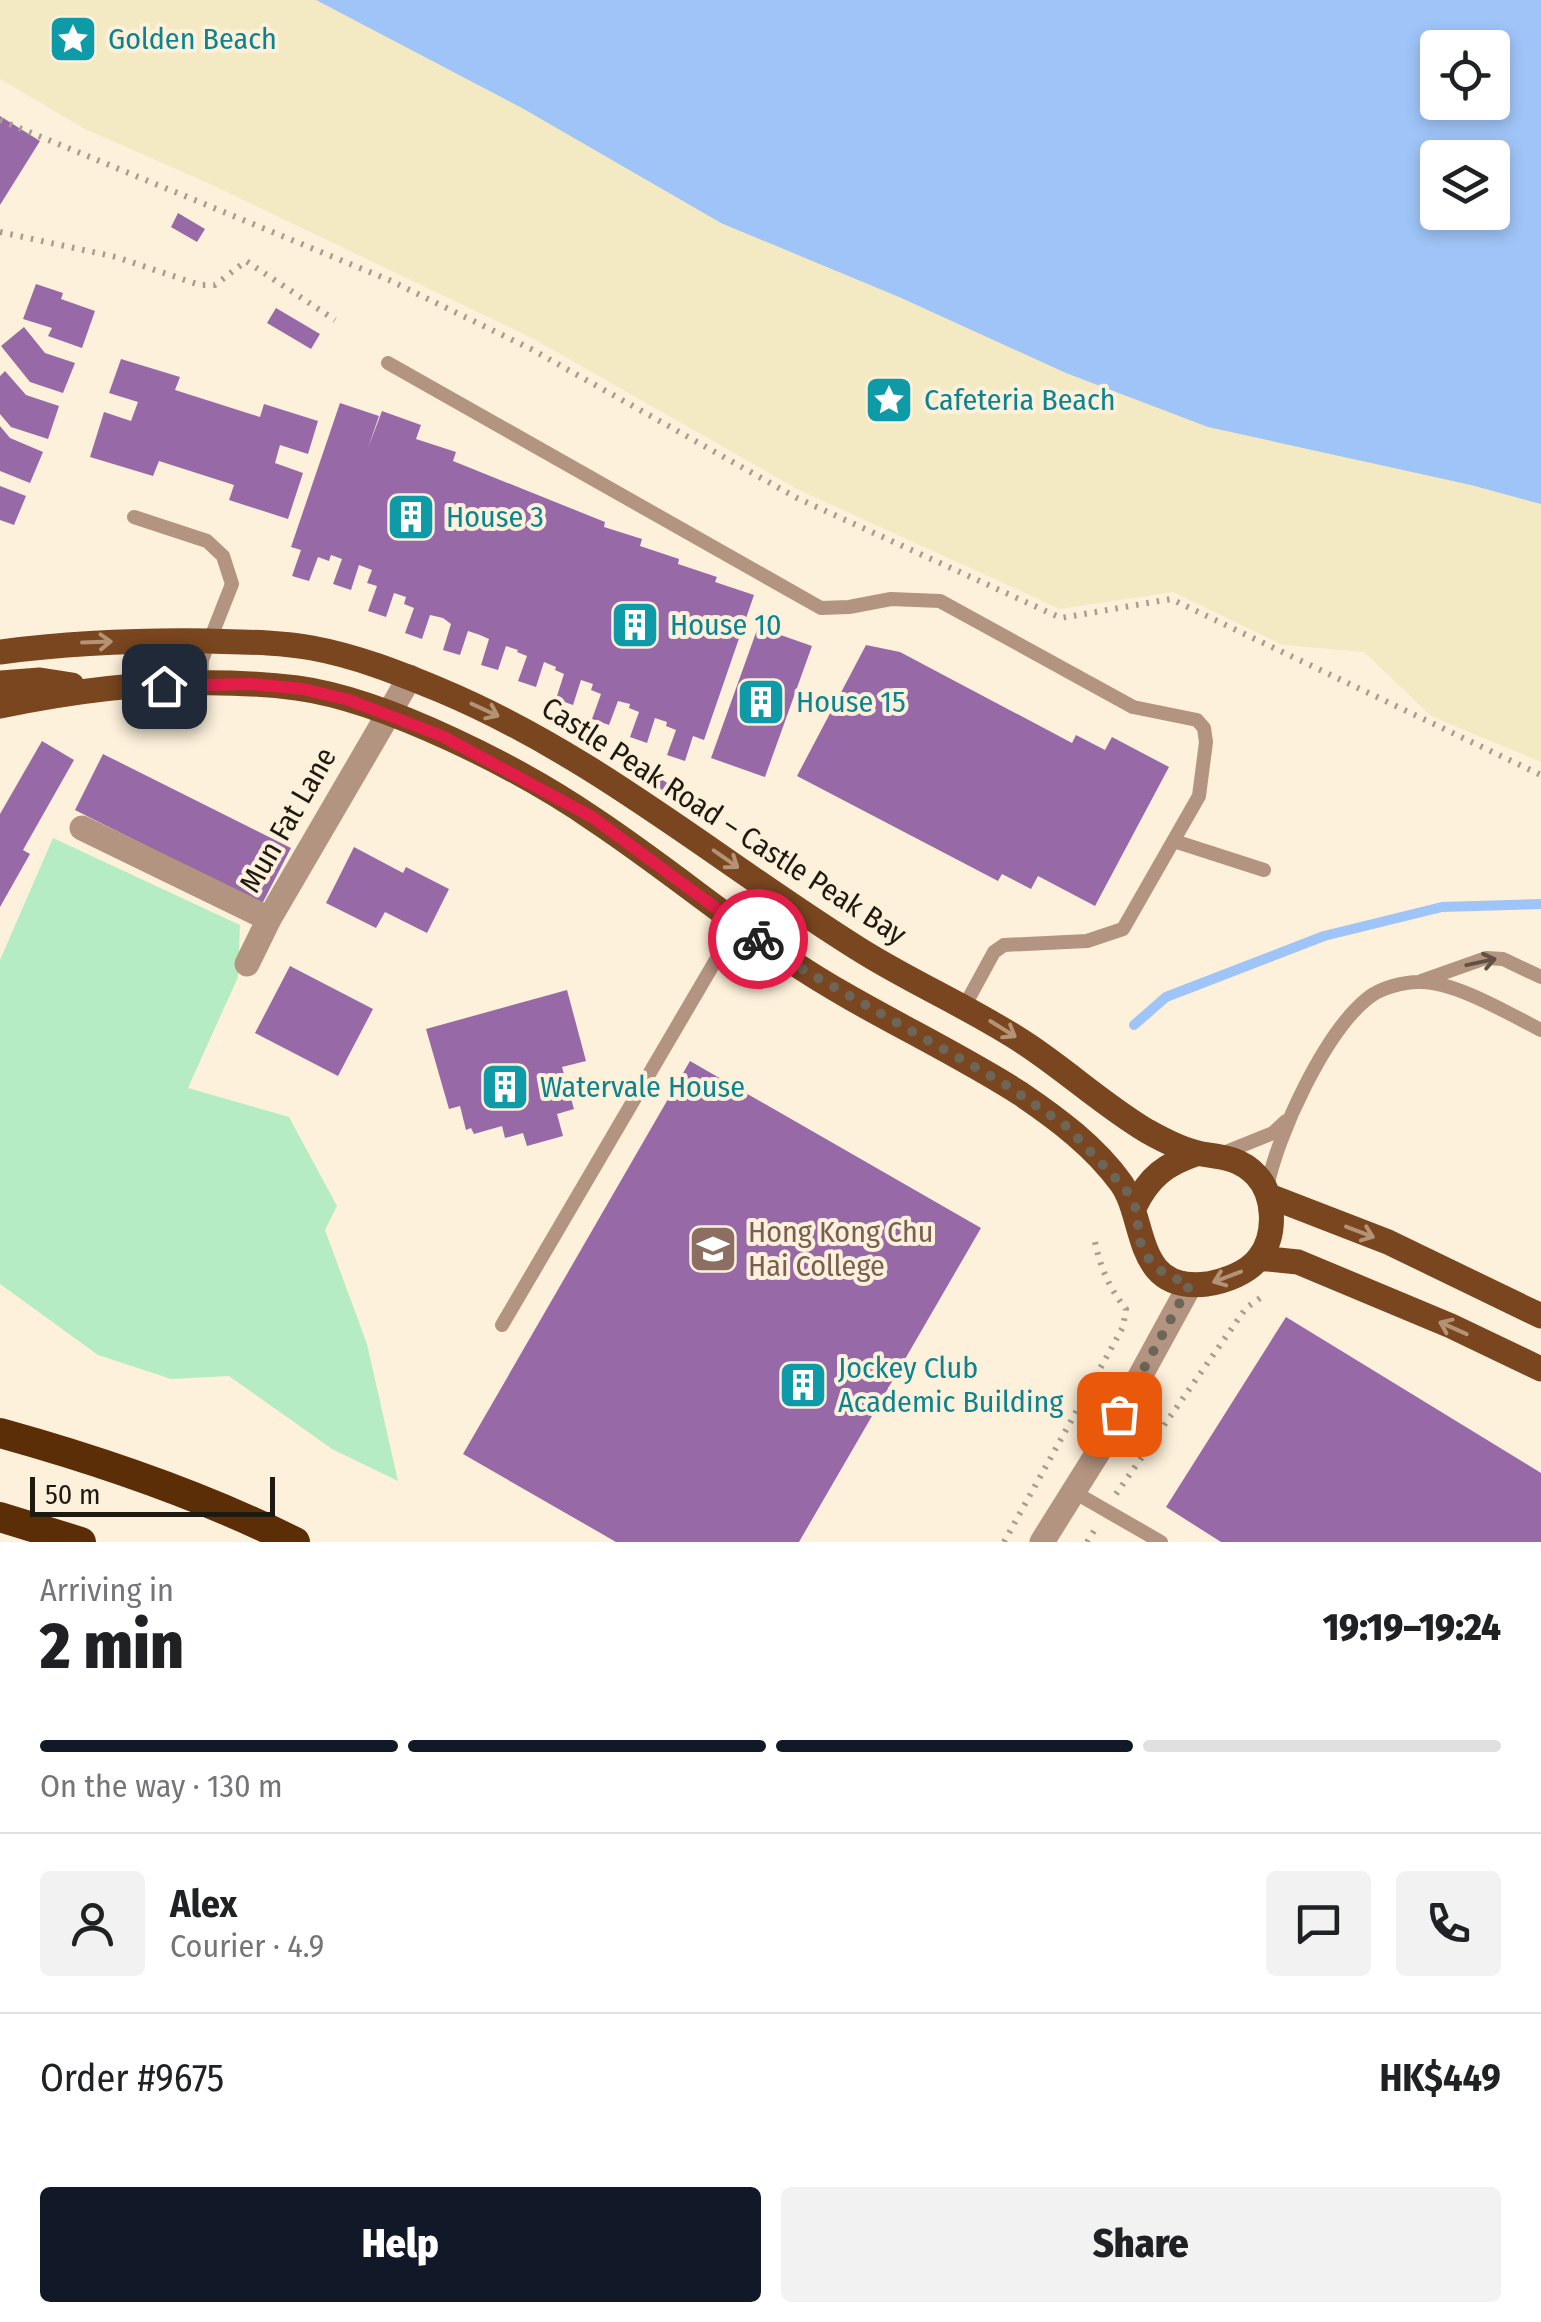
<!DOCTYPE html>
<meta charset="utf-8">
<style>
:root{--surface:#fff;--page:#f2f2f2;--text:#202124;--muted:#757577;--line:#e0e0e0;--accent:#111827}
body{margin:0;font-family:"Fira Sans Condensed",sans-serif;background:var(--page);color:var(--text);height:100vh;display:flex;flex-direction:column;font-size:38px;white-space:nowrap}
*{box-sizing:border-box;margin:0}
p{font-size:32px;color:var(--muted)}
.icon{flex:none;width:55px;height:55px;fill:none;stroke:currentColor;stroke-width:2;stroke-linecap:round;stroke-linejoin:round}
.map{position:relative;height:1542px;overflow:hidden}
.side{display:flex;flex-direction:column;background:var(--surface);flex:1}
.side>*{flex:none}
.tools{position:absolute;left:1420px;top:30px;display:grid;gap:20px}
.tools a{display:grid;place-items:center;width:90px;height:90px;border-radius:10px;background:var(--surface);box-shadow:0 5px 15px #0003;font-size:50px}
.scale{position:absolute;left:30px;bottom:25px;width:245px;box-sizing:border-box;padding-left:10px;border:5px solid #1f1a10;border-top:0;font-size:28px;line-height:35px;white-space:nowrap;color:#1f1a10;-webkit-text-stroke:8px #fdf1db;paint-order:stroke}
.pin{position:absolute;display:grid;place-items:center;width:85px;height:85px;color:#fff;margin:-42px;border-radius:20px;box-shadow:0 5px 15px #0006}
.courier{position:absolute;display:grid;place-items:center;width:100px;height:100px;margin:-50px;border:8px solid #e11d48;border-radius:50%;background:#fff;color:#222;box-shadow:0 2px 12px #0007}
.summary em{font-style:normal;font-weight:800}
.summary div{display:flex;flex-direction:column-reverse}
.summary{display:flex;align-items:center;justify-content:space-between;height:170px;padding:0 40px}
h1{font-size:65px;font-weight:800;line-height:75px}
.bar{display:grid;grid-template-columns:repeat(4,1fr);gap:15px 10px;align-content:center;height:120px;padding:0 40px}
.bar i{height:12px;border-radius:8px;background:var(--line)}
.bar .selected{background:var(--accent)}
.bar p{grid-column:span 4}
.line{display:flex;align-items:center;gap:25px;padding:0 40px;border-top:2px solid var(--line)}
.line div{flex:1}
.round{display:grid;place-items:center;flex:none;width:105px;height:105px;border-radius:10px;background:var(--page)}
.cta{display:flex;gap:20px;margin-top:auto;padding:20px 40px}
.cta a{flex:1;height:115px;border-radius:10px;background:var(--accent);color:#fff;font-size:40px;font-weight:800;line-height:115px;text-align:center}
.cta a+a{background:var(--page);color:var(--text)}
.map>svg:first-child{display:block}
.green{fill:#b6ecc4}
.sand{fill:#f3e9c3}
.water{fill:#9fc4f7;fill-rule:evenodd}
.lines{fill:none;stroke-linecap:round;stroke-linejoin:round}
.stream{stroke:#9fc4f7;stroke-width:10}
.building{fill:#976aa7}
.path{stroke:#a89e8d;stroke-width:6;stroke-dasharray:2.5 8;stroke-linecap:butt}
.service{stroke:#b39480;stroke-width:14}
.minor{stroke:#b39480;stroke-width:25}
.primary{stroke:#79461f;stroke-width:25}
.motorway{stroke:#5c2e07;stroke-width:30}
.oneway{stroke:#b49374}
.oneway2{stroke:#625142}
.done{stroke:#6d6557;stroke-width:10;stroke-dasharray:0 18}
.route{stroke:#e11d48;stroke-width:12}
.labels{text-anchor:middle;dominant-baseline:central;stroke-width:8;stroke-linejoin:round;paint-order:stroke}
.culture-label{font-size:30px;fill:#0d838f;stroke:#fdf1db;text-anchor:start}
.street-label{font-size:30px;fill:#1f1a10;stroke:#fdf1db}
.education-label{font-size:30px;fill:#785e54;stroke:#fdf1db;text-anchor:start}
</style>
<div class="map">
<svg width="1541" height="1542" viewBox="0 0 1541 1542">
<rect width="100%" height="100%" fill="#fdf1db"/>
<path class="green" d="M53 838 240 925 238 977 188 1088 289 1117 337 1206 325 1230 367 1344 398 1481 332 1449 229 1376 171 1379 98 1355 0 1284V960Z"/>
<path class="sand" d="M0 0H316L522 108 899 297 1066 373 1541 504V762L1431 716 1364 652 1283 645 1173 592 1060 609 799 490 532 338 208 183 85 129 0 79Z"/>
<path class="water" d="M316 0H1541V504L1471 485 1208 427 1066 373 899 297 721 223 522 108ZM1438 48H1492V102H1438ZM1438 158H1492V212H1438Z"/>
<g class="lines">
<path class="stream" d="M1134 1025 1166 997 1324 936 1442 907 1541 904"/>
</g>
<path class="building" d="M0 116 40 141 0 205Z
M178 213 205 229 197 242 171 227Z
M36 284 63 293 61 299 95 311 82 348 48 336 52 328 23 319Z
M276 308 320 334 311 349 267 323Z
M24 327 45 353 75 363 63 393 30 382 1 346Z
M121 359 180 377 175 390 260 417 264 404 318 421 308 454 280 445 275 463 303 473 288 519 229 500 234 485 159 461 153 476 90 457 104 412 131 421 138 402 109 393Z
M5 371 26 395 59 406 48 439 11 427 0 414V376Z
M340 403 379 416 368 448 382 411 421 425 416 439 456 452 453 461 605 522 604 527 642 539 640 546 679 559 678 564 717 577 715 582 754 595 704 740 693 736 685 761 667 755 676 730 666 726 667 722 655 718 647 743 630 737 639 712 629 708 630 704 618 701 609 725 592 719 601 694 591 690 593 684 581 680 573 705 556 699 564 674 555 670 556 667 544 662 536 687 518 681 527 656 517 652 518 650 506 646 498 670 481 665 489 639 480 635 468 631 460 655 443 650 451 624 443 618 430 615 422 639 405 633 414 608 404 604 406 597 394 593 386 617 368 611 377 586 367 583 372 570 359 565 351 590 333 584 342 559 331 555 329 561 318 557 309 581 292 576 301 550 291 547Z
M0 426 10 438 43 452 30 483 0 471Z
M0 486 26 496 14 525 0 520Z
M758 627 812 646 765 777 711 758Z
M866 645 900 652 1072 743 1076 735 1105 750 1112 737 1169 767 1095 906 1038 876 1031 889 1002 874 998 881 797 776Z
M42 741 74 760 23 850 30 854 0 907V814Z
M103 754 291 848 262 904 75 810Z
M635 763 669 784 664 791 630 770Z
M354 847 403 873 406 867 449 889 427 933 385 912 376 928 326 903Z
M290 966 373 1009 338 1076 255 1033Z
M567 990 586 1061 562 1067 574 1109 557 1114 563 1136 527 1146 523 1133 505 1138 502 1126 474 1134 471 1128 466 1130 460 1106 449 1109 426 1029Z
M690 1061 981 1228 799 1542H616L463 1454Z
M1286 1317 1541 1473V1542H1221L1166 1507Z"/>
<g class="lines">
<path class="path" d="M0 120 389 280 531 349 797 498 1061 618 1171 599 1541 775
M0 232 116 257 200 285H215L246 261 335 320
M1116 1494 1246 1308 1263 1296
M1004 1542 1123 1327 1126 1309C1108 1287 1099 1264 1094 1237
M1087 1542 1097 1526"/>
<path class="service" d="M388 363 821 608 849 607 891 599 940 601 1133 707 1197 720 1204 728 1206 742 1199 796 1123 929 1087 941 1004 945 994 952 964 1007
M134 517 207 541 223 556 232 584 202 660 201 685
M1174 841 1264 870
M1421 981 1486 958 1503 959 1541 977
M1221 1154 1273 1133 1286 1121
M1267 1188C1277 1135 1325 1032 1368 998 1380 988 1403 982 1419 982 1455 981 1509 1014 1541 1030
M502 1325 737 924
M1074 1492 1161 1542"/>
<path class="minor" d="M82 828 269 919 410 677
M247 964 269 919
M1042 1542 1102 1446 1190 1285"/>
<path class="primary" d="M0 652C70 643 138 640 208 641 243 642 278 642 312 648 356 656 399 673 440 690 593 754 718 861 857 948 912 983 972 1008 1026 1044 1067 1071 1105 1106 1147 1131 1163 1140 1184 1151 1202 1154 1222 1157 1240 1158 1256 1175 1275 1195 1277 1235 1259 1258 1248 1273 1225 1281 1207 1284 1133 1293 1147 1219 1121 1183 1095 1147 1058 1119 1021 1094 946 1046 863 1010 789 960 723 915 661 864 595 820 521 769 386 700 297 688 200 676 95 686 0 706
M0 683 40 680 72 685
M1269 1196 1388 1242 1541 1316
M1135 1206C1149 1177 1166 1164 1196 1154
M1259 1258 1298 1262 1451 1326 1541 1369"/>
<path class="motorway" d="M0 1433C101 1461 201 1495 295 1542
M0 1517 81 1542"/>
</g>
<defs><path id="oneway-shaft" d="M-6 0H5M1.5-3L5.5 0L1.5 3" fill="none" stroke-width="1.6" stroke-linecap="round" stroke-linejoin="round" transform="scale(2.5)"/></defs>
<g class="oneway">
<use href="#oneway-shaft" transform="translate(97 642) rotate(-2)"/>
<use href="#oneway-shaft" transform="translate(485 710) rotate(25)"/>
<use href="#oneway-shaft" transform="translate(726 859) rotate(35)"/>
<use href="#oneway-shaft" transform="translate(1003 1029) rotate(32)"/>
<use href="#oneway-shaft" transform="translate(1360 1232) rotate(21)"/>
<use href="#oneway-shaft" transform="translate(1227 1277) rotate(159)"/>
<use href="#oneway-shaft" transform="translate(1453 1328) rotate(-156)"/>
</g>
<use class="oneway2" href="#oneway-shaft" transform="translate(1481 962) rotate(-12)"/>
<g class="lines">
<path class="done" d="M758 939 804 970 1003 1083 1066 1126 1125 1188 1135 1206 1141 1246 1152 1264 1168 1276 1190 1284 1119 1414"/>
<path class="route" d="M164 686 250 684 303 689 349 700 442 736 592 817 758 939"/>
</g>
<defs>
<g id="sight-square" transform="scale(2.5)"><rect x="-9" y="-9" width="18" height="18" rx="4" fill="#0f9aa8" stroke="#fdf1db"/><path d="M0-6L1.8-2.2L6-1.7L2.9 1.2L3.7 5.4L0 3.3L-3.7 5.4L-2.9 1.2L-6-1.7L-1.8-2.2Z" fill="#fff"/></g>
<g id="building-square" transform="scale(2.5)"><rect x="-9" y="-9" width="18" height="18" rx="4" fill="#0f9aa8" stroke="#fdf1db"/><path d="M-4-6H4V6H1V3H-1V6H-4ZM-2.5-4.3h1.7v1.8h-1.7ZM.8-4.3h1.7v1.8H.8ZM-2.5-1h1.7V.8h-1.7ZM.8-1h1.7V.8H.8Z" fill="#fff"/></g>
<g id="university-square" transform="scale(2.5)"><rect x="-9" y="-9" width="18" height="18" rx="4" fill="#8d6e63" stroke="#fdf1db"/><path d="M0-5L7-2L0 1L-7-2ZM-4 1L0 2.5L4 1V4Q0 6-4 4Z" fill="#fff"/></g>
</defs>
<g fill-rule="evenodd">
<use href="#sight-square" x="73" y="39"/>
<use href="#sight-square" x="889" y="400"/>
<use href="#building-square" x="411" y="517"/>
<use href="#building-square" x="635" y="625"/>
<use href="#building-square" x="761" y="702"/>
<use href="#building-square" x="505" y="1087"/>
<use href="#university-square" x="713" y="1249"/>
<use href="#building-square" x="803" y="1385"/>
</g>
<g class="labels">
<g class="culture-label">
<text x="108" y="39">Golden Beach</text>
<text x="924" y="400">Cafeteria Beach</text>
<text x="446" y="517">House 3</text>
<text x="670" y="625">House 10</text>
<text x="796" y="702">House 15</text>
<text x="540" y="1087">Watervale House</text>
<text x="838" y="1368">Jockey Club<tspan x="838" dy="34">Academic Building</tspan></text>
</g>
<g class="street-label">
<text transform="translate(288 820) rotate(-60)">Mun Fat Lane</text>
<text transform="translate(724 821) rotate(33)">Castle Peak Road – Castle Peak Bay</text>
</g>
<g class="education-label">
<text x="748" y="1232">Hong Kong Chu<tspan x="748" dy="34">Hai College</tspan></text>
</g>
</g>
</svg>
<div class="tools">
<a><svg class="icon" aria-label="locate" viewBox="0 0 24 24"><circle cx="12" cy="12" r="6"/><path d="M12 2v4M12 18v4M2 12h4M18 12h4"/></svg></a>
<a><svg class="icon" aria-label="layers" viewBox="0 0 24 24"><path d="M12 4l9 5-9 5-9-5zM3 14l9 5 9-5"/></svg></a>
</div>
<div class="scale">50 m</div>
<div class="pin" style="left:1119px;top:1414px;background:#ea580c"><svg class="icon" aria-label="bag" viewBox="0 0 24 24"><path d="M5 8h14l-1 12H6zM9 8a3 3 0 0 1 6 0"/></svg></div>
<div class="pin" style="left:164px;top:686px;background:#1f2937"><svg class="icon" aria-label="home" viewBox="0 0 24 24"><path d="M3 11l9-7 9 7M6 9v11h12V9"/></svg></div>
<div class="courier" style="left:758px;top:939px"><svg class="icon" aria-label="bike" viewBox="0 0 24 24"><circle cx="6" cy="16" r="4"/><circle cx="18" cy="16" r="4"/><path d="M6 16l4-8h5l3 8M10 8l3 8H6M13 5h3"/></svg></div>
</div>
<section class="side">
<div class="summary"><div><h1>2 min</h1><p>Arriving in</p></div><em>19:19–19:24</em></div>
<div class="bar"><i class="selected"></i><i class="selected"></i><i class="selected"></i><i></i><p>On the way · 130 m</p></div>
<div class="line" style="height:180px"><a class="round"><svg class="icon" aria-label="person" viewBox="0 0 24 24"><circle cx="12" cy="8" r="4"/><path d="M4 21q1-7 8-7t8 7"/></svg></a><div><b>Alex</b><p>Courier · 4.9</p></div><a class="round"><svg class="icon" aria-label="chat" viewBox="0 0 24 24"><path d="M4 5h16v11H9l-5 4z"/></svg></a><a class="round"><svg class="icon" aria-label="phone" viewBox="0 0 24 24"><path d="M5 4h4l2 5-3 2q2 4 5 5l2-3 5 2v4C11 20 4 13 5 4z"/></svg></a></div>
<div class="line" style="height:130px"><div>Order #9675</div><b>HK$449</b></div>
<div class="cta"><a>Help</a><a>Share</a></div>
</section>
